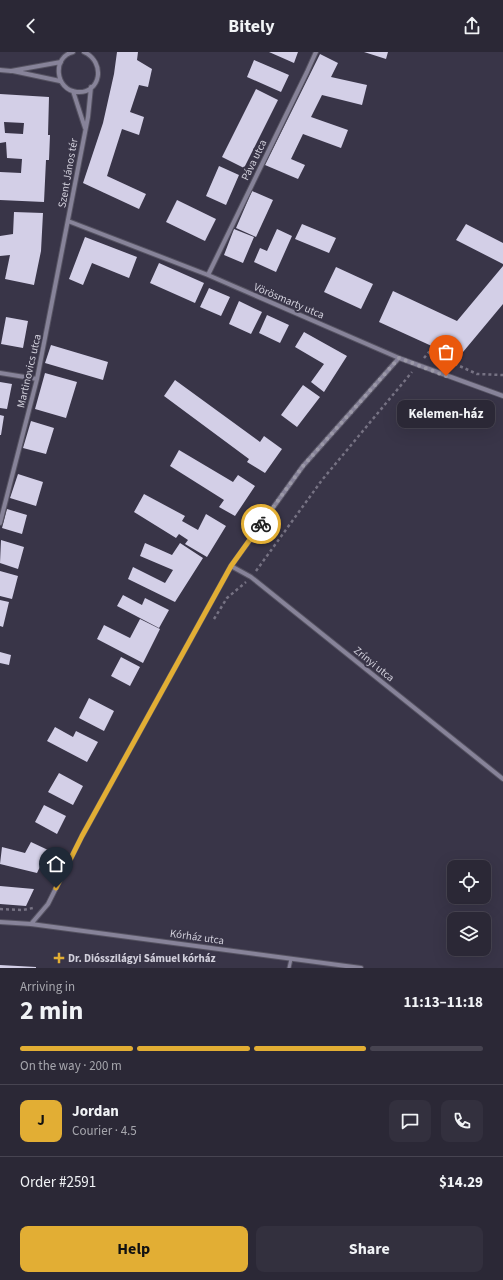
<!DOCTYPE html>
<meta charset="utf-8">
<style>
:root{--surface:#2b2836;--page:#33303e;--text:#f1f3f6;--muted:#a6a6ad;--line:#474451;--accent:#e2ae34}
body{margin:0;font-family:"Source Sans 3",sans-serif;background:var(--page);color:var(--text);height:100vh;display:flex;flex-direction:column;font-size:15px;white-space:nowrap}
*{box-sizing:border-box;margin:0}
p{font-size:13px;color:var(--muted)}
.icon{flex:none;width:22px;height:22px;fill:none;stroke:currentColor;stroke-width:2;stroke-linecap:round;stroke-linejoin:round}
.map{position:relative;height:916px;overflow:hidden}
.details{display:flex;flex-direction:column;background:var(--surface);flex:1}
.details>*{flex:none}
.controls{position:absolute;left:447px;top:808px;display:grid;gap:8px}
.controls a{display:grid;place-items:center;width:44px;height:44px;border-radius:8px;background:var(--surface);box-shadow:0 4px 16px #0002,0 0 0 1px var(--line);font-size:20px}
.pin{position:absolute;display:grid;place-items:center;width:34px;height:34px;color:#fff;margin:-41px -17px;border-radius:50% 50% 50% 0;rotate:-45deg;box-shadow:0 0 4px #0007}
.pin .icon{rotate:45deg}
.courier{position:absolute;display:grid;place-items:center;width:40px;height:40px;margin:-20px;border:3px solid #e2ae34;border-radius:50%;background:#fff;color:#222;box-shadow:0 1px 5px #0007}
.bubble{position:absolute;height:28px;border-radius:8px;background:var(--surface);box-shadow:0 4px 16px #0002,0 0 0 1px var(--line);font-size:13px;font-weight:700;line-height:28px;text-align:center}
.head em{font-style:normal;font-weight:700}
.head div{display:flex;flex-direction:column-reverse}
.head{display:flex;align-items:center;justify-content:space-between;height:68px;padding:0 20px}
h1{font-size:26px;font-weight:700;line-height:30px}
.bar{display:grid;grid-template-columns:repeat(4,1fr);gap:6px 4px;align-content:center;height:48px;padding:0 20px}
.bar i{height:5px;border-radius:3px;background:var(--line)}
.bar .selected{background:var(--accent)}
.bar p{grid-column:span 4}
.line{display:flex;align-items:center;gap:10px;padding:0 20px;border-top:1px solid var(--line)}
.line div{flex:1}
.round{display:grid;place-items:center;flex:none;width:42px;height:42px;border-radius:8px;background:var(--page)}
.button{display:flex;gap:8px;margin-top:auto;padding:8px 20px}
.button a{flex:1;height:46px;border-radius:8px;background:var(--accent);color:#111;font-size:16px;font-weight:700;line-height:46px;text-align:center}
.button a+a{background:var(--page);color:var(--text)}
header{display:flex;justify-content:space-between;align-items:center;height:52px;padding:0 20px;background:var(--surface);font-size:18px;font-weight:700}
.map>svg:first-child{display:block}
.building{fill:#d3cfe7;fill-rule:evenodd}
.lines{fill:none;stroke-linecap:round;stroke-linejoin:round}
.service-casing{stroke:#555261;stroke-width:5}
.minor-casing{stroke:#555261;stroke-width:6}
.path{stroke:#767283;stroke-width:2.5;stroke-dasharray:3 3;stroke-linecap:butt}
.service{stroke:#878399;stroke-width:3}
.minor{stroke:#878399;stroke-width:4}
.done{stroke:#9c99a8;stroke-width:4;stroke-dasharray:0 7.2}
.route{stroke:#e2ae34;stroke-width:5}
.poi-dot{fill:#e2ae34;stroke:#393548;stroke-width:1.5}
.labels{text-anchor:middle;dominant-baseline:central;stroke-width:4;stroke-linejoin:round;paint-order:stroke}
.street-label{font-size:11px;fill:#d1cfdb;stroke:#393548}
.poi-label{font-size:11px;font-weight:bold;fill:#d1cfdb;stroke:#393548;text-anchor:start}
</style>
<header><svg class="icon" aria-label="back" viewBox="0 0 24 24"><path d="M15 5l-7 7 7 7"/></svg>Bitely<svg class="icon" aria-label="share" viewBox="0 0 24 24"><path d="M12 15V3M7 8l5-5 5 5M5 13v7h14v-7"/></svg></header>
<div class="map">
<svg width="503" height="916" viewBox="0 0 503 916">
<rect width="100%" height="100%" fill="#393548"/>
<path class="building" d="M117 0H138L137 8 152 17 148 35 139 33 130 60 144 65 139 83 122 77 107 124 146 142 139 157 83 131 103 71 114 22Z
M269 0H298L294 11Z
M364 0H388L386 7Z
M320 2 338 11 331 25 367 33 362 53 322 43 311 65 348 78 341 96 303 82 291 107 305 113 298 127 265 113Z
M254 8 289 23 281 40 247 25Z
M256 37 278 48 244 116 222 105Z
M0 42 49 45 48 83H50L49 108H46L44 150 0 148V120L21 121 22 107 7 106 6 90 0 91ZM4 70 24 71 23 82 5 81Z
M219 114 239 123 226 153 206 144Z
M252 139 273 148 256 185 236 176Z
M177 148 216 167 205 189 166 170Z
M14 160 43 161 41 199 34 233 5 227 10 203 0 204V184L13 182Z
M302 172 336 186 329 201 295 187Z
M466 172 503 191V212L456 188Z
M234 177 254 185 243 211 224 203Z
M277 177 292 184 276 220 254 210 260 196 267 199Z
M85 185 137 205 129 226 92 211 83 233 69 227Z
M159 211 204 231 195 251 150 231Z
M503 214V252L458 306 379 270 393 239 457 269Z
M336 215 373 232 361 257 324 240Z
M209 236 230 245 221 264 200 255Z
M239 249 262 260 251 282 229 272Z
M267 263 289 273 280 291 259 281Z
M6 265 28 269 23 296 1 292Z
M304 280 347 304 324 340 311 330 324 312 295 295Z
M51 293 108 310 103 328 45 311Z
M45 321 77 330 66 366 35 357Z
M175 328 260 390 264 384 282 397 265 421 247 410 249 407 164 344Z
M0 330 12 332 7 357 0 356Z
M303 333 320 345 297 375 281 363Z
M0 363 4 364 1 383H0Z
M31 369 54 376 46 402 23 396Z
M179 398 233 430 238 423 255 434 235 464 219 455 224 448 170 414Z
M18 422 43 430 36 454 10 446Z
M144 442 185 464 182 469 198 478 206 462 226 474 207 505 185 492 188 488 179 482 176 486 134 460Z
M7 457 27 463 22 482 2 476Z
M1 488 24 495 18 517 0 511Z
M145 491 172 503 180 491 203 506 175 550 128 527 133 515 165 531 173 518 140 504Z
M0 519 18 524 12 547 0 544Z
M123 543 142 553 145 546 169 558 159 576 117 554Z
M0 548 9 550 3 575 0 574Z
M140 567 160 577 143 611 97 587 104 573 130 586Z
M0 600 11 603 9 613 0 611Z
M121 605 140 615 130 634 111 624Z
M89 646 114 659 104 679 79 666Z
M55 675 73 685 76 679 98 690 87 710 47 689Z
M59 721 83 734 73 753 48 740Z
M44 753 66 764 57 782 35 770Z
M31 790 48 798 37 821 0 812 2 795 25 801Z
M0 834 34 837 26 854 0 852Z
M0 913 36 915V916H0Z"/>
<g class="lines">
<g class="service-casing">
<path id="service" d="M289 916 291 907"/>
</g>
<g class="minor-casing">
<path id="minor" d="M73 0C52 5 55 38 77 40 101 42 106 10 84 0
M0 18 11 19 61 10
M13 19 60 29
M73 39 85 76
M68 169 208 223 399 306 503 344
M208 223 307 20 316 0
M0 321 37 327
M0 471 37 327 88 65 91 35
M231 514 251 525 503 727
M0 870 31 872 361 916
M31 872 48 852 82 784 231 514 303 414 399 306"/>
</g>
<path class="path" d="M424 306 429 300 477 322 503 323
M256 519 322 428 412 320
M214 567 227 546 246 530
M0 857 23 858 33 856"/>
<use href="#service" class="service"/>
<use href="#minor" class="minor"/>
</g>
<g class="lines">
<path class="done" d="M261 472 303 414 399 306 446 324"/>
<path class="route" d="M56 836 82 784 231 514 261 472"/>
</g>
<path class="poi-dot" d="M57 900h4v4h4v4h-4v4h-4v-4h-4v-4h4z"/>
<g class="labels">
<g class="street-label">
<text transform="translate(254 108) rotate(-64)">Páva utca</text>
<text transform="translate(68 121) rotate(-80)">Szent János tér</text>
<text transform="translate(289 249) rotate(23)">Vörösmarty utca</text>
<text transform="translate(29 319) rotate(-77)">Martinovics utca</text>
<text transform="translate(374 612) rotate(39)">Zrínyi utca</text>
<text transform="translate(197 885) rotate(8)">Kórház utca</text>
</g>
<g class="poi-label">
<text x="68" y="906">Dr. Diósszilágyi Sámuel kórház</text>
</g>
</g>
</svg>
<div class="controls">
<a><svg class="icon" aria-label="locate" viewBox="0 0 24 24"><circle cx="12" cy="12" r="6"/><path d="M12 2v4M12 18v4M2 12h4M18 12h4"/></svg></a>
<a><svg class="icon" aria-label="layers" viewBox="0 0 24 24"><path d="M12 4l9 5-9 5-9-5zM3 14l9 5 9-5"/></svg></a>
</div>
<div class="pin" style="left:446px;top:324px;background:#ea580c"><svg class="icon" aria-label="bag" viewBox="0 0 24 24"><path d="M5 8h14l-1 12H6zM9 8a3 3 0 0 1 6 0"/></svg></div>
<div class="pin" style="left:56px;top:836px;background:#1f2937"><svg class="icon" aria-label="home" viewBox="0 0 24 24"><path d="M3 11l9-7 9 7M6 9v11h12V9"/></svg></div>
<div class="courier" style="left:261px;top:472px"><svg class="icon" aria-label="bike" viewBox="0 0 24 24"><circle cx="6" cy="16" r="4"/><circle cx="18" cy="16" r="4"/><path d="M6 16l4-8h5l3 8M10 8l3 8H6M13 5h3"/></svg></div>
<div class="bubble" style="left:397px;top:348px;width:98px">Kelemen-ház</div>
</div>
<section class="details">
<div class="head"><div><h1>2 min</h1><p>Arriving in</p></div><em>11:13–11:18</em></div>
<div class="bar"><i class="selected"></i><i class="selected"></i><i class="selected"></i><i></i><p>On the way · 200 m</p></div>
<div class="line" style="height:72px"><b class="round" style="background:var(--accent);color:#111">J</b><div><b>Jordan</b><p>Courier · 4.5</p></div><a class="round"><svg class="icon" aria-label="chat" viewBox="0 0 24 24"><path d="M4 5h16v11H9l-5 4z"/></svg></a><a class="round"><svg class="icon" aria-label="phone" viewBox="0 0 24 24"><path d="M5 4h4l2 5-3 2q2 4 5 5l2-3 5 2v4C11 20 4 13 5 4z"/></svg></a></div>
<div class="line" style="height:52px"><div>Order #2591</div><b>$14.29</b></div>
<div class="button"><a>Help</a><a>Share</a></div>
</section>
